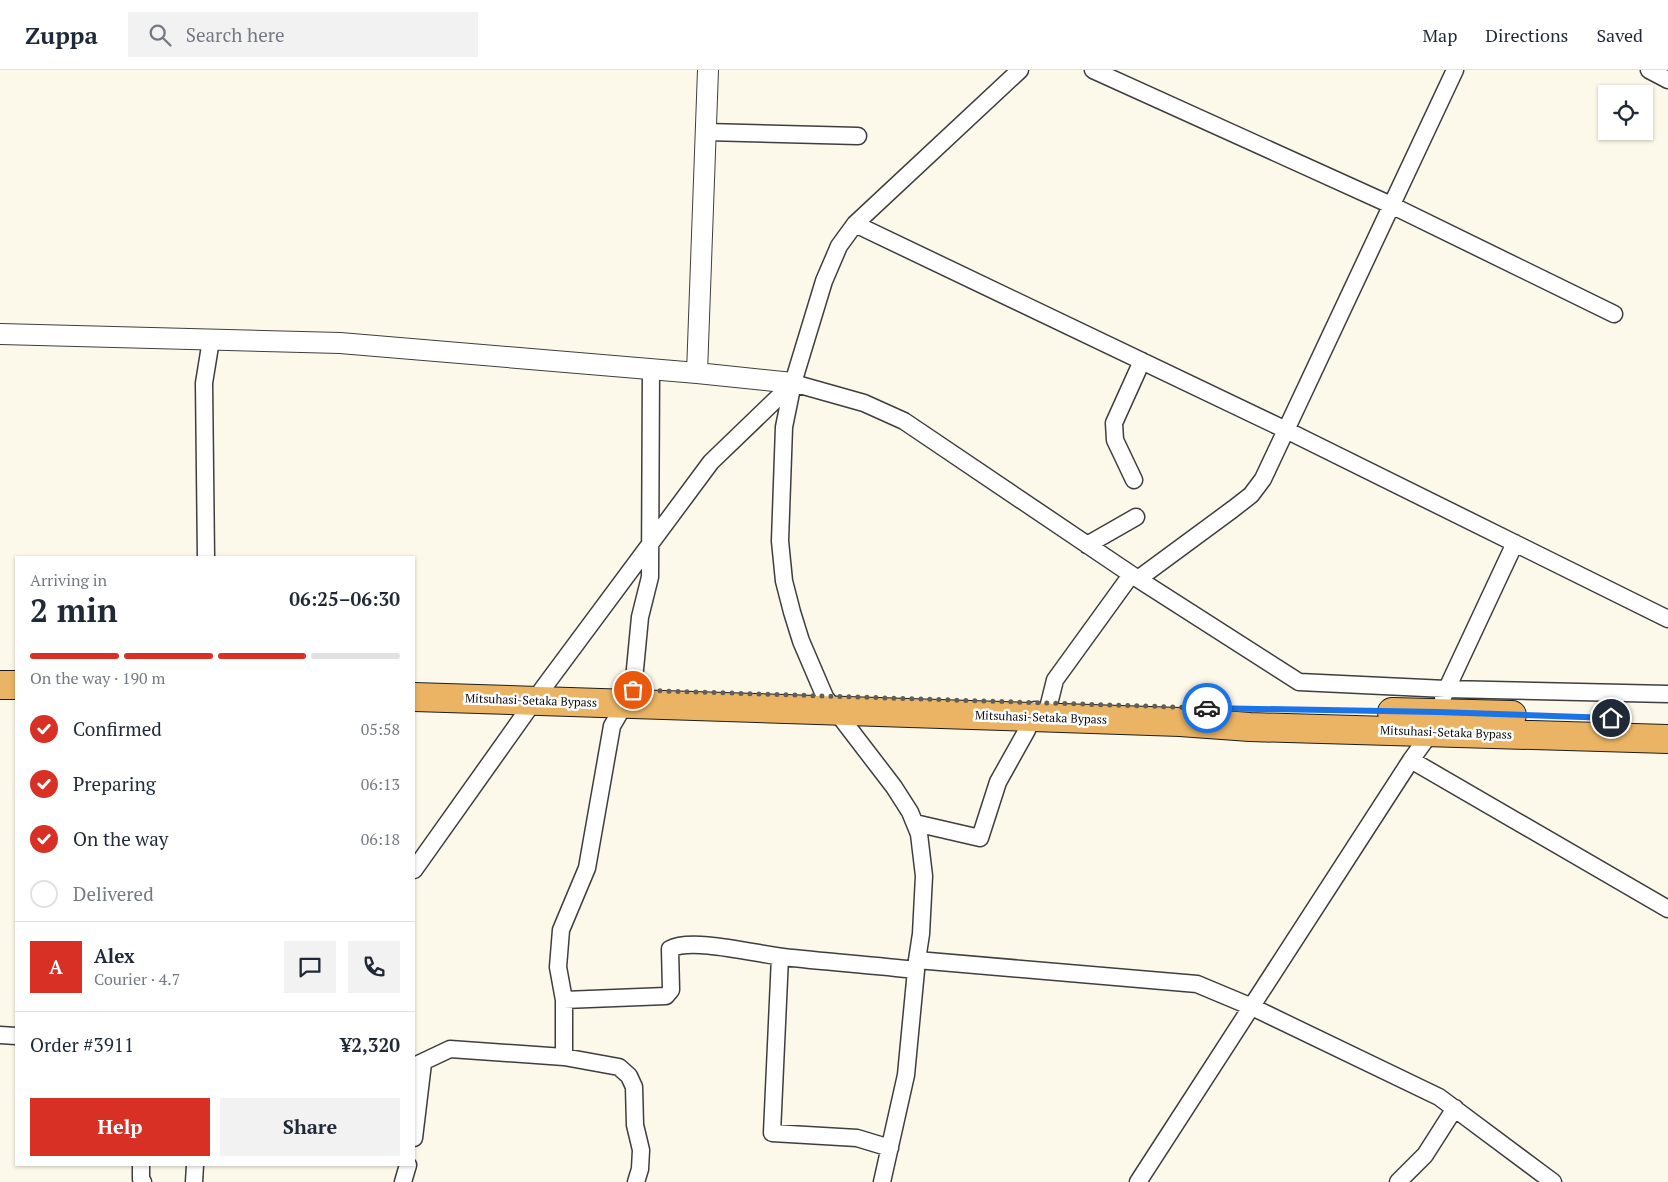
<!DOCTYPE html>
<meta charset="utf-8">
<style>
:root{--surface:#fff;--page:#f2f2f3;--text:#1f2937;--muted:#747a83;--line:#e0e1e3;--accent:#d93025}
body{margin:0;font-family:"PT Serif",serif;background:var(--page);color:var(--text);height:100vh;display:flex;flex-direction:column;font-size:19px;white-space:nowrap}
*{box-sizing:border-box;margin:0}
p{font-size:16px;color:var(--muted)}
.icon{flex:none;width:28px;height:28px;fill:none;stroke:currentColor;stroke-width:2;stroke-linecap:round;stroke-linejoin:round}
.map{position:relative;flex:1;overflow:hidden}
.side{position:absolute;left:15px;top:486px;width:400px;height:610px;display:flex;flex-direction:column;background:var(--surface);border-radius:0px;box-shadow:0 1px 4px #0004}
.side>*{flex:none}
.controls{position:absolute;left:1598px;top:15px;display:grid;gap:10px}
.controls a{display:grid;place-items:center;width:55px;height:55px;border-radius:0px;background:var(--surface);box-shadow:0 1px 4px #0004;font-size:25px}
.pin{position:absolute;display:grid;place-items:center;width:42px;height:42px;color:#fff;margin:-21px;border:2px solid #fff;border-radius:50%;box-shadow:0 1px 5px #0007}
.courier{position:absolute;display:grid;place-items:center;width:50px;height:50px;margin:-25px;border:4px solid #1a73e8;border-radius:50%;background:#fff;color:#222;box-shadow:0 1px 6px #0007}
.headline em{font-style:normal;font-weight:700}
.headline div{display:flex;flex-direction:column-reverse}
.headline{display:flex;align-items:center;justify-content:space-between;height:85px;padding:0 15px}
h1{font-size:32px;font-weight:700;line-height:38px}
.bar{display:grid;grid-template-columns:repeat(4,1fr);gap:8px 5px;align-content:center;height:60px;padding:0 15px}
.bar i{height:6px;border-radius:4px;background:var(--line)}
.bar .selected{background:var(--accent)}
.bar p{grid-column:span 4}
.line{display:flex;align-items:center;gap:12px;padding:0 15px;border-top:1px solid var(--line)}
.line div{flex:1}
.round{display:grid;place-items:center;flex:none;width:52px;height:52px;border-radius:0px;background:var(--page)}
ol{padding:0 15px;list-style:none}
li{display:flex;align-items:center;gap:15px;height:55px}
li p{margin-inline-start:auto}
li .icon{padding:5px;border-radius:50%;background:var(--accent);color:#fff;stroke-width:4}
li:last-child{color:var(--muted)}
li i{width:28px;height:28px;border:2px solid var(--line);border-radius:50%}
.primary-button{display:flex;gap:10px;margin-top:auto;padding:10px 15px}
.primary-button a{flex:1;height:58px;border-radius:0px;background:var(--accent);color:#fff;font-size:20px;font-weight:700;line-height:58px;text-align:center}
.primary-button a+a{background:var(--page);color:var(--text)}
header{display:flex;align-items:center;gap:30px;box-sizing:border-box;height:70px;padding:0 25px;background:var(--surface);border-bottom:1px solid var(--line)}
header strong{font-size:24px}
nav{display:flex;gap:28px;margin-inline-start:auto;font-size:18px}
.search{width:350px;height:45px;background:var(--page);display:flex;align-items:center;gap:12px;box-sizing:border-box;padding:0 18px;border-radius:0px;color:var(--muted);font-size:19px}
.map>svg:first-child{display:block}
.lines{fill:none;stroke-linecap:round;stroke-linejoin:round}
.minor-casing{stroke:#3e3e3e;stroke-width:19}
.tertiary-casing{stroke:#3e3e3e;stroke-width:22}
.trunk-casing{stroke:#1c1c1c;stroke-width:30}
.minor{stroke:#fff;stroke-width:16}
.tertiary{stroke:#fff;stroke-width:20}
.trunk{stroke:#eab464;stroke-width:28}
.done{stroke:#605e59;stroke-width:5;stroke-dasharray:0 9}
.route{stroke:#1a73e8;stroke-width:6}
.labels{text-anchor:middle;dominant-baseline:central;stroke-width:5;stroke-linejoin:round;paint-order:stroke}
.street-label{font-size:12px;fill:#0b0b0b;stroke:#fff}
</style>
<header>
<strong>Zuppa</strong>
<div class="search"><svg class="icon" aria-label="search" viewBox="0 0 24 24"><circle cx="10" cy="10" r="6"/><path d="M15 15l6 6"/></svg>Search here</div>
<nav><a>Map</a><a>Directions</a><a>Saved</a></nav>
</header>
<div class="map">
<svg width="1668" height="1112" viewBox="0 0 1668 1112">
<rect width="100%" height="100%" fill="#fdf9ea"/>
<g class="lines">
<g class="minor-casing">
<path id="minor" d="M1093 0 1391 135 1614 244
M1649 0 1668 10
M706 62 858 66
M855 154 1286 360 1668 549
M793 313 864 333 904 351 1138 509 1299 612 1446 619 1668 624
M1134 410 1115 370 1114 353 1142 291
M1087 475 1136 447
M206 488 204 313 211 270
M1138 509 1233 439 1251 425 1263 409 1455 0
M1443 627 1515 473
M1049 634 1055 610 1131 505
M1411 690 1668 839
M915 753 980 768 998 712 1027 660 1035 640
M414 800 544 617 711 392 793 313
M780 887 772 1063 857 1068 890 1078
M917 890 1197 914 1252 937 1439 1027 1553 1112
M564 930 666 926 671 920 670 879C692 867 756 884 783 887 827 892 872 895 916 900
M0 965 16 966
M564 987V930L558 897 561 860 587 798 612 656 633 620 640 547 650 507 651 299
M414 996 450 979 564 987 619 997 629 1006 634 1017 635 1055 641 1080 640 1099 636 1112
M414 1068 423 993
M141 1095V1109L143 1112
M194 1112 195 1095
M403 1112 408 1095
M882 1112 906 1005 917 890 921 864 924 806 919 764 910 742 894 717 825 627 801 571 792 542 784 511 780 471 784 357 793 313 824 211 839 176 855 154 1020 0
M1138 1112 1411 690 1434 658
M1398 1112 1425 1085 1455 1038"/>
</g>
<g class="tertiary-casing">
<path id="tertiary" d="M0 264 340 273 697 303 793 313
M697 303 708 0"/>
</g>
<g class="trunk-casing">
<path id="trunk" d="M0 615H16
M414 627 1032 647 1180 652 1250 657 1668 669
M1392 642 1512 645"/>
</g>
<use href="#minor" class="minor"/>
<use href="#tertiary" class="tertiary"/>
<use href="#trunk" class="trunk"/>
</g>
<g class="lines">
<path class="done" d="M633 620 1207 638"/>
<path class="route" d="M1207 638 1438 642 1611 648"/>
</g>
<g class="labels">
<g class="street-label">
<text transform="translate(531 630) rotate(2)">Mitsuhasi-Setaka Bypass</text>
<text transform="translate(1041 647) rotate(2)">Mitsuhasi-Setaka Bypass</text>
<text transform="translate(1446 662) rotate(2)">Mitsuhasi-Setaka Bypass</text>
</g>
</g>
</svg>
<div class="controls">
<a><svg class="icon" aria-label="locate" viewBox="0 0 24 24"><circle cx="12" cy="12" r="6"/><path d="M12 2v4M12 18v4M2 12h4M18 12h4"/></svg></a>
</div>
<div class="pin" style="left:633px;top:620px;background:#ea580c"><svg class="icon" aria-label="bag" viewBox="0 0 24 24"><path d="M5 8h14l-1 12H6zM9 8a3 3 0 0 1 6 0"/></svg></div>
<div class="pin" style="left:1611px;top:648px;background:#1f2937"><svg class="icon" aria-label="home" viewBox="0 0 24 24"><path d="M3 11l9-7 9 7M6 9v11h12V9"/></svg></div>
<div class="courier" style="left:1207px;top:638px"><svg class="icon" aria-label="car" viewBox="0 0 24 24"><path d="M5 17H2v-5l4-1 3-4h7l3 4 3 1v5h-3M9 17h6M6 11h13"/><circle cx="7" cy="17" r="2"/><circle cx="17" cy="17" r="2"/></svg></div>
<section class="side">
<div class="headline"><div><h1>2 min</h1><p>Arriving in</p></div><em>06:25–06:30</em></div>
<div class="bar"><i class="selected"></i><i class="selected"></i><i class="selected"></i><i></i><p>On the way · 190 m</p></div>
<ol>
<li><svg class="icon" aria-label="check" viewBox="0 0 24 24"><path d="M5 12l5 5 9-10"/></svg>Confirmed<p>05:58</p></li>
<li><svg class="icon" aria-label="check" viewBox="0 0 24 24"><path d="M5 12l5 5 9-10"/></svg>Preparing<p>06:13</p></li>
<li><svg class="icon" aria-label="check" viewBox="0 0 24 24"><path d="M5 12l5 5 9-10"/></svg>On the way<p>06:18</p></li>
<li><i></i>Delivered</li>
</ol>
<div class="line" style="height:90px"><b class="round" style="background:var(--accent);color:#fff">A</b><div><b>Alex</b><p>Courier · 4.7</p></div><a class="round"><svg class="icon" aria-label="chat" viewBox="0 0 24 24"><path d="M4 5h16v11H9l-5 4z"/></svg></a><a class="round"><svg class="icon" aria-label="phone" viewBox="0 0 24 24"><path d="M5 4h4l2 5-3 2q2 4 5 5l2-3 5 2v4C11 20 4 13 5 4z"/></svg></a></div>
<div class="line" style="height:65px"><div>Order #3911</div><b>¥2,320</b></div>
<div class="primary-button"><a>Help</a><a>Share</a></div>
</section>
</div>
